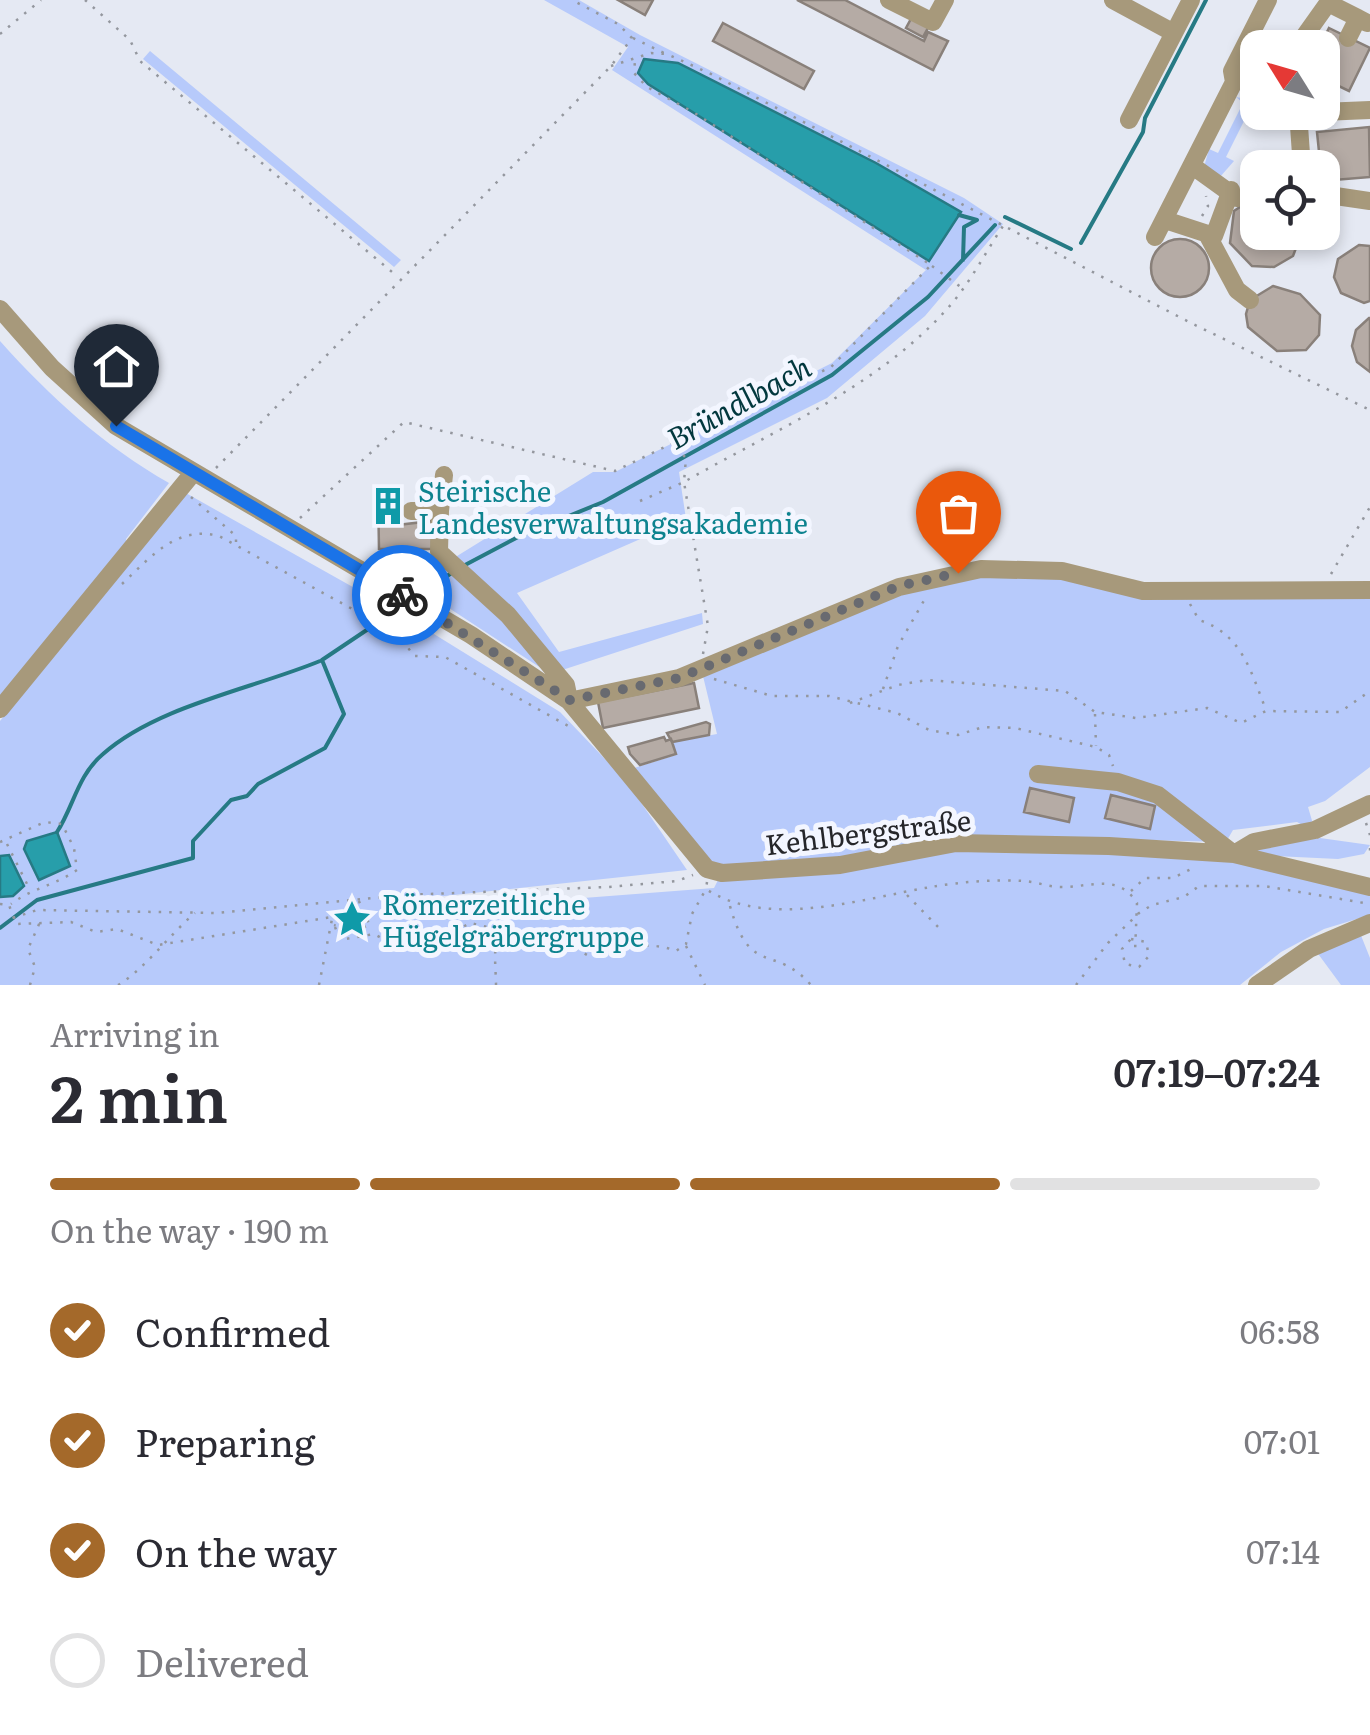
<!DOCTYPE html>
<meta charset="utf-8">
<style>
:root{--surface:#fff;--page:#f2f2f3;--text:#2b2b33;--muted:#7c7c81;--line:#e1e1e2;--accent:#a4692a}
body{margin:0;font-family:Literata,serif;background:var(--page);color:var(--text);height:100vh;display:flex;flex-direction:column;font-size:38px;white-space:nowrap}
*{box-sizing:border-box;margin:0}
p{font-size:32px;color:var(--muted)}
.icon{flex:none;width:55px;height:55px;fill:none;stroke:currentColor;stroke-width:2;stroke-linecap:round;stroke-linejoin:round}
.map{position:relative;height:985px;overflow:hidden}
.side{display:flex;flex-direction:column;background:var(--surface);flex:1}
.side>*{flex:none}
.needle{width:65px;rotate:307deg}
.fabs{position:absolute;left:1240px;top:30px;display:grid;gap:20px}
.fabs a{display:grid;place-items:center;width:100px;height:100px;border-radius:20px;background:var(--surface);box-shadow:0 5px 15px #0003;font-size:50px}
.pin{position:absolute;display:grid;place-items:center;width:85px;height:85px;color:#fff;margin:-102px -42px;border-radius:50% 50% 50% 0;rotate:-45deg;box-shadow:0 0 10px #0007}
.pin .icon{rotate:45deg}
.courier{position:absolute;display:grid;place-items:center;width:100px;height:100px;margin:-50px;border:8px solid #1a73e8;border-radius:50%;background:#fff;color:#222;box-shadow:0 2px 12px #0007}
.summary em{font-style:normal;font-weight:600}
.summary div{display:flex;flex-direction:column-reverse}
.summary{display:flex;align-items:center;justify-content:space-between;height:170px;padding:0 50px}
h1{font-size:65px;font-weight:600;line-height:75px}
.bar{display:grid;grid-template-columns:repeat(4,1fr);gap:15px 10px;align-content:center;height:120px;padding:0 50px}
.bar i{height:12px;border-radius:8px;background:var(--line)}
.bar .selected{background:var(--accent)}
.bar p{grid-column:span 4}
ol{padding:0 50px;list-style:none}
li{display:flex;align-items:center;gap:30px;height:110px}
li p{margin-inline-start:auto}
li .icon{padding:10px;border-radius:50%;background:var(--accent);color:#fff;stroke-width:4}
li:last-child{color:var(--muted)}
li i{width:55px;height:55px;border:5px solid var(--line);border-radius:50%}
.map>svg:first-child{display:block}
.green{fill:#b7cafb;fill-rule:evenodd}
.water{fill:#279eaa;stroke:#267a84;stroke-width:2.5}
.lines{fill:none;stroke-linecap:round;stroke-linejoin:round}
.stream{stroke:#267a84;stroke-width:4}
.building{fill:#b5aba5;stroke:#89807a;stroke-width:2.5}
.path{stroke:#94979e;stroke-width:2.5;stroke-dasharray:2.5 8;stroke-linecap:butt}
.minor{stroke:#a7997b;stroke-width:18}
.done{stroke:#686a70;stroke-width:10;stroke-dasharray:0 18}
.route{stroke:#1a73e8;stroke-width:12}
.labels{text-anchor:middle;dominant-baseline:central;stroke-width:10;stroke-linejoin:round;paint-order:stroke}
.culture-label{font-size:28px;fill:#0d838f;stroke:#f3f6ff;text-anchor:start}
.street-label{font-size:28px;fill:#25262a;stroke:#f3f6ff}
.water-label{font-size:30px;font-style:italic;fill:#02383e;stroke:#f3f6ff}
</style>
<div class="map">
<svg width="1370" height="985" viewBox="0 0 1370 985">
<rect width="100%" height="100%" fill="#e5e9f3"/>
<path class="green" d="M544 0H579L640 35 964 198 1003 224 925 316 827 398 679 472 686 519 517 593 559 652 702 613 703 624 550 674 429 595 438 584 428 574 593 472H615L832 363 926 270 612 70 628 47ZM678 63 876 163 960 213 928 260 648 84 638 73Z
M150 51 401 260 394 267 143 59Z
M1236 97 1252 100 1257 109 1251 107 1226 157 1234 161 1220 177 1204 167 1209 149 1218 153 1243 103Z
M0 341C50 397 104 446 169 483L126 539 127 545 0 703Z
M184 492 408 618 560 712 627 782 687 870 389 902 400 912 714 888 719 878 946 849 1204 855 1370 893V915L1324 929 1281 952 1240 985H0V897L13 896 9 856H0V721Z
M979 571 1061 577 1085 585 1370 594V767L1325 801 1308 807 1313 824 1308 828 1297 822 1233 830 1226 842 1096 839 736 867 711 863 631 769 676 755 673 742 717 734 702 672 878 599Z
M1320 838 1370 845 1364 854 1338 859 1255 855 1252 847Z
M1360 933 1370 958V985H1341L1316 951Z"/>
<path class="water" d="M644 59 678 63 876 163 961 212 929 261 648 84 638 73Z
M57 832 70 866 39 880 24 849 27 841Z
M9 855 24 886 13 896 0 897V856Z"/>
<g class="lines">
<path class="stream" d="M959 215 977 220 964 227 963 260
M1005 217 1071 249
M1081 243 1143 132 1145 118 1206 0
M465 565 520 536 603 502 832 375 928 297 995 225
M419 595 453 572
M57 832C74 806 77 776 103 754 157 706 252 689 320 661
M0 928 37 900 193 858V841L231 800 247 796 258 784 325 748 344 714 322 660 407 603"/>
</g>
<path class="building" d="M618 0H653L645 15Z
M797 0H845L924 41 928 32 948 41 933 70Z
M912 17 929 26 923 37 906 28Z
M723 23 814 71 804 89 713 41Z
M1329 28 1370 48 1349 91 1322 78 1319 48Z
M1369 127 1370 177 1322 181 1317 132Z
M1258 195V221L1252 231 1258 243 1271 245 1280 232H1302L1293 256 1274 267 1252 266 1230 243 1234 211Z
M1151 268a29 29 0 1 1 58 0a29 29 0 1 1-58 0Z
M1359 245 1370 246V301L1364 303 1341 293 1334 277 1338 259Z
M1273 286 1300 294 1320 315 1319 335 1306 350 1277 351 1248 327 1246 314 1250 300Z
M1369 318H1370V372L1357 362 1352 346 1356 330Z
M378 491H397V525L432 521V549H379Z
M694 683 699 708 603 728 598 702Z
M706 722 710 724 709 735 672 742 667 733Z
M664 737 666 741 671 739 676 754 640 765 630 754 628 747Z
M1030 788 1074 798 1069 822 1024 812Z
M1111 795 1155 806 1150 829 1105 818Z"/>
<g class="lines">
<path class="path" d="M85 0 130 40 140 61 398 277
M0 34 41 0
M633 38 666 54
M611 66 651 53 667 54 711 74 1191 323 1370 410
M1202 216 1208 206 1206 196
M932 266 962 288
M216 468 611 66 632 38 618 24 572 0
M191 497 236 536V543
M640 501 684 482 686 458 674 446
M300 518 404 422 615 471 831 367 931 265 693 112 647 87 634 73 635 61
M1331 574 1370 507
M122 584C151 557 176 525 219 536L398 634 414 656 445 657 570 727
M1190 604 1199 620C1242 634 1251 672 1266 710
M703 654 708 626 684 482C773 431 877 387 947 309 969 285 985 253 1003 226
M714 679 772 696H829L897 713 929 730 958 735 983 727 1015 728 1096 747 1109 755 1113 766
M883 689 898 646 926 597
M850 703 898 685 927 680 1065 691 1095 712 1136 718 1207 708 1241 723 1266 711 1340 712 1370 691
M1095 714 1096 746
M1366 823 1370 835
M0 842 45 822 62 824 74 848 77 870C56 885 32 888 11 904
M7 844 30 890
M1370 848V852
M707 882 706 889C768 930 864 898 931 887 959 882 996 879 1024 881 1037 882 1048 887 1062 887 1092 887 1118 873 1137 903L1135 952
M1131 891 1145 878H1173L1195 867
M907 895 941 930
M0 904 9 905 16 924 71 922 96 932 117 929 158 945 332 917 352 910 358 899 370 926 348 930 334 925
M730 906C750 978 774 943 811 985
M13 918 37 910 216 913 404 895 608 887 677 881 693 875
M335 927 340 940 374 934 401 949 439 940 470 923 568 945 589 956C618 950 646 939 676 951L686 944 692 914 706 889
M1131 939 1146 942 1149 956 1139 967 1125 964 1122 949Z
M686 946 705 985
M30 985 35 967 28 949 40 922
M118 985C145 969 169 935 195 913
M319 985 332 919
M496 985C496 970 493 950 498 936 504 916 526 913 530 892
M1076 985 1108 943 1139 913 1152 905 1184 897 1199 886H1264L1370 904"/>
<path class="minor" d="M889 0 933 22 945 0
M1113 0 1174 33
M1348 38 1358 18 1367 23
M1296 48 1328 3 1358 18
M1298 112 1302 168
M1322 112 1370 110
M1129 120 1191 0
M1194 167 1237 198
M1322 194 1370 201
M1165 220 1214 236 1231 190
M1207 234 1237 290 1250 300
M1155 237 1234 82 1232 71 1268 0
M0 309 52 368 116 426 471 635 569 701 707 869 722 873 840 865 956 843 1109 846 1234 854 1370 887
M411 511H440L439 552 508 615 566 685 569 700
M440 511 444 475
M569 701 679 678 899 587 981 569 1062 571 1143 591 1370 590
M0 709 193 473
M1038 774 1118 782 1158 795 1234 854
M1234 854 1254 842 1315 830 1370 804
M1257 985 1309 949 1370 923"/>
</g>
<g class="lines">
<path class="done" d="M402 595 570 700 679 678 899 586 958 573"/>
<path class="route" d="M116 426 402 595"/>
</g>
<defs>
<g id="building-bare" transform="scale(3)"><path d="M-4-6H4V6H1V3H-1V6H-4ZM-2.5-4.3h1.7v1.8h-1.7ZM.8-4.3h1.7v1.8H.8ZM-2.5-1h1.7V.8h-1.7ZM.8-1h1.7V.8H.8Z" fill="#0f9aa8" stroke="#f3f6ff" stroke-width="2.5" paint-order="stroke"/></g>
<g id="sight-bare" transform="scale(3)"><path d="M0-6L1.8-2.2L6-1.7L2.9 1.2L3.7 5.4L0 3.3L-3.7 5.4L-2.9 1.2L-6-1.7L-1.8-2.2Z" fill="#0f9aa8" stroke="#f3f6ff" stroke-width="2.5" paint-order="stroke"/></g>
</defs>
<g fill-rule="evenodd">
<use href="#building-bare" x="388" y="506"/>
<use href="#sight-bare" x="352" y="919"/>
</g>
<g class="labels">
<g class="culture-label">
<text x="418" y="490">Steirische<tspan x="418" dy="32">Landesverwaltungsakademie</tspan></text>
<text x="382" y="903">Römerzeitliche<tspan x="382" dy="32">Hügelgräbergruppe</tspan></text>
</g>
<g class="street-label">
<text transform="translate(868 831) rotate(-7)">Kehlbergstraße</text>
</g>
<g class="water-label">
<text transform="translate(738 401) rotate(-29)">Bründlbach</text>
</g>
</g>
</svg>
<div class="fabs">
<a><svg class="needle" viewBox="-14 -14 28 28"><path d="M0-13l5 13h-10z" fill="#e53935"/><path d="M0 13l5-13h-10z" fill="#7c7c81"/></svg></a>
<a><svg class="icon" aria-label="locate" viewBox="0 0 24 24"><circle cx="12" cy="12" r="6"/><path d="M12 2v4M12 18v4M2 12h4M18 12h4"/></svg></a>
</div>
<div class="pin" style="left:958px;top:573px;background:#ea580c"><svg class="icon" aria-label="bag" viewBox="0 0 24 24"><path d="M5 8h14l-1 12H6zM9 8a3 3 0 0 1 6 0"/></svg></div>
<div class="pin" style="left:116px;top:426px;background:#1f2937"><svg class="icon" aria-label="home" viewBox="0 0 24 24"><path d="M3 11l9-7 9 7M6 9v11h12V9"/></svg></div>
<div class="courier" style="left:402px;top:595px"><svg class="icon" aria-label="bike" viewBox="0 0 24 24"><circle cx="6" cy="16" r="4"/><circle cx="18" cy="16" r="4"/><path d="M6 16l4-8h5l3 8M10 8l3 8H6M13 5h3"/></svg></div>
</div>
<section class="side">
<div class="summary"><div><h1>2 min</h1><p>Arriving in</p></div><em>07:19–07:24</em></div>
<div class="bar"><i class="selected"></i><i class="selected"></i><i class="selected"></i><i></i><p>On the way · 190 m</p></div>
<ol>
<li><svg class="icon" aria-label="check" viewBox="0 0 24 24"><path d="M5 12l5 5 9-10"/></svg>Confirmed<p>06:58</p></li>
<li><svg class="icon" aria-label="check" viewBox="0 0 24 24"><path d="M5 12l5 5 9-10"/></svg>Preparing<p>07:01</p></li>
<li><svg class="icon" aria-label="check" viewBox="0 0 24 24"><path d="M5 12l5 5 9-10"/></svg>On the way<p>07:14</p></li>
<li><i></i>Delivered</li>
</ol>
</section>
